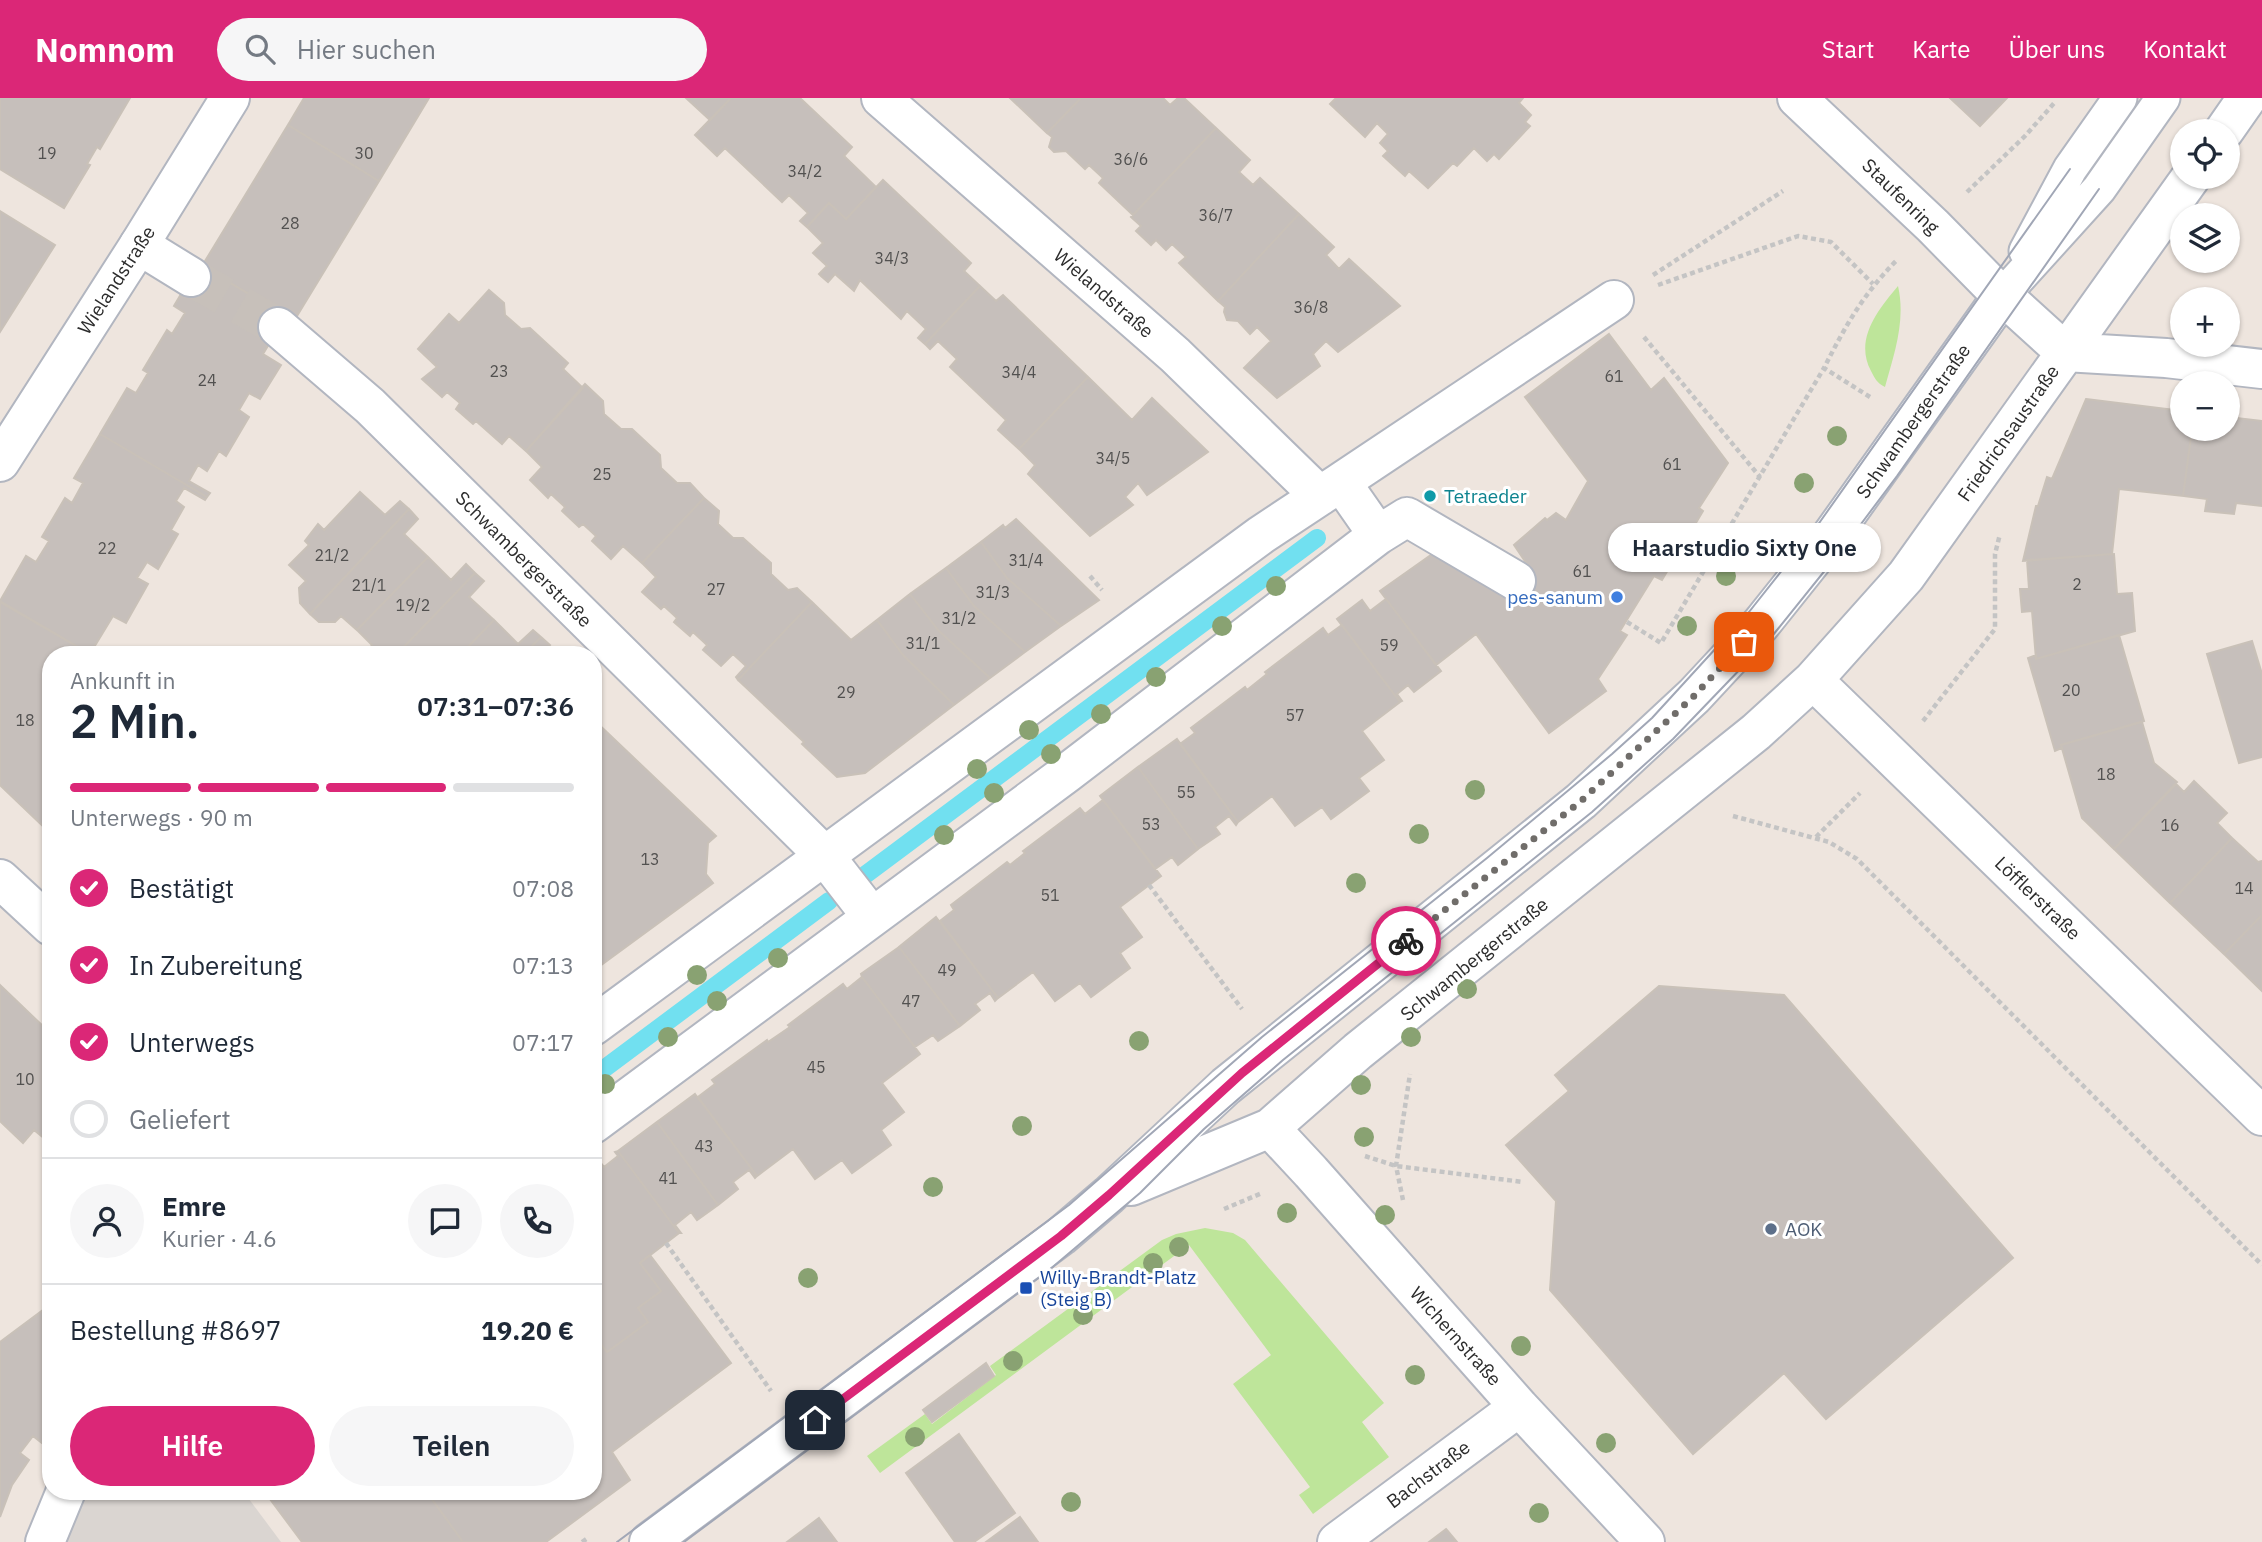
<!DOCTYPE html>
<html lang="de">
<meta charset="utf-8">
<style>
:root{--surface:#fff;--page:#f6f6f7;--text:#1f2937;--muted:#747a83;--line:#e0e1e3;--accent:#db2777}
body{margin:0;font-family:"IBM Plex Sans",sans-serif;background:var(--page);color:var(--text);height:100vh;display:flex;flex-direction:column;font-size:26px;white-space:nowrap}
*{box-sizing:border-box;margin:0}
p{font-size:23px;color:var(--muted)}
.icon{flex:none;width:38px;height:38px;fill:none;stroke:currentColor;stroke-width:2;stroke-linecap:round;stroke-linejoin:round}
.map{position:relative;flex:1;overflow:hidden}
.panel{position:absolute;left:42px;top:548px;width:560px;height:854px;display:flex;flex-direction:column;background:var(--surface);border-radius:28px;box-shadow:0 2px 5px #0004}
.panel>*{flex:none}
.fabs{position:absolute;left:2170px;top:21px;display:grid;gap:14px}
.fabs a{display:grid;place-items:center;width:70px;height:70px;border-radius:50%;background:var(--surface);box-shadow:0 2px 5px #0004;font-size:35px}
.pin{position:absolute;display:grid;place-items:center;width:60px;height:60px;color:#fff;margin:-30px;border-radius:14px;box-shadow:0 4px 10px #0006}
.courier{position:absolute;display:grid;place-items:center;width:70px;height:70px;margin:-35px;border:5px solid #db2777;border-radius:50%;background:#fff;color:#222;box-shadow:0 2px 9px #0007}
.bubble{position:absolute;height:49px;border-radius:24px;background:var(--surface);box-shadow:0 2px 5px #0004;font-size:23px;font-weight:600;line-height:49px;text-align:center}
.summary em{font-style:normal;font-weight:600}
.summary div{display:flex;flex-direction:column-reverse}
.summary{display:flex;align-items:center;justify-content:space-between;height:119px;padding:0 28px}
h1{font-size:46px;font-weight:600;line-height:52px}
.bar{display:grid;grid-template-columns:repeat(4,1fr);gap:10px 7px;align-content:center;height:84px;padding:0 28px}
.bar i{height:9px;border-radius:5px;background:var(--line)}
.bar .active{background:var(--accent)}
.bar p{grid-column:span 4}
.line{display:flex;align-items:center;gap:18px;padding:0 28px;border-top:2px solid var(--line)}
.line div{flex:1}
.round{display:grid;place-items:center;flex:none;width:74px;height:74px;border-radius:37px;background:var(--page)}
ol{padding:0 28px;list-style:none}
li{display:flex;align-items:center;gap:21px;height:77px}
li p{margin-inline-start:auto}
li .icon{padding:7px;border-radius:50%;background:var(--accent);color:#fff;stroke-width:4}
li:last-child{color:var(--muted)}
li i{width:38px;height:38px;border:4px solid var(--line);border-radius:50%}
.cta{display:flex;gap:14px;margin-top:auto;padding:14px 28px}
.cta a{flex:1;height:80px;border-radius:42px;background:var(--accent);color:#fff;font-size:28px;font-weight:600;line-height:80px;text-align:center}
.cta a+a{background:var(--page);color:var(--text)}
header{display:flex;align-items:center;gap:42px;box-sizing:border-box;height:98px;padding:0 35px;background:var(--accent);color:#fff}
header strong{font-size:33px}
nav{display:flex;gap:38px;margin-inline-start:auto;font-size:24px}
.search{width:490px;height:63px;background:var(--page);display:flex;align-items:center;gap:18px;box-sizing:border-box;padding:0 24px;border-radius:38px;color:var(--muted);font-size:26px}
.map>svg:first-child{display:block}
.green{fill:#bee59a}
.plaza{fill:#dad5d1}
.lines{fill:none;stroke-linecap:round;stroke-linejoin:round}
.stream{stroke:#71e0f0;stroke-width:18}
.building{fill:#c6bfbb;stroke:#c9c1b8;stroke-width:2}
.street-tunnel{stroke:#c7c0ba;stroke-width:38;stroke-dasharray:38 19;stroke-linecap:butt}
.lane-casing{stroke:#b2b6c0;stroke-width:37}
.street-casing{stroke:#b2b6c0;stroke-width:42}
.secondary-casing{stroke:#b2b6c0;stroke-width:42}
.path{stroke:#c4c4c4;stroke-width:4.5;stroke-dasharray:5 3.5;stroke-linecap:butt}
.lane{stroke:#fff;stroke-width:33}
.street{stroke:#fff;stroke-width:38}
.secondary{stroke:#fff;stroke-width:38}
.tram{stroke:#a1a7b6;stroke-width:2}
.tree{fill:#89a272}
.done{stroke:#706d6a;stroke-width:7;stroke-dasharray:0 12.6}
.route{stroke:#db2777;stroke-width:9}
.culture-dot{fill:#0f9aa8;stroke:#fff;stroke-width:2.5}
.shop-dot{fill:#3f7fe0;stroke:#fff;stroke-width:2.5}
.service-dot{fill:#5c6f8a;stroke:#fff;stroke-width:2.5}
.transit-dot{fill:#1a4fb4;stroke:#fff;stroke-width:2.5}
.labels{text-anchor:middle;dominant-baseline:central;stroke-width:6;stroke-linejoin:round;paint-order:stroke}
.number-label{font-size:16px;fill:#525150}
.street-label{font-size:19px;fill:#2c2c2c;stroke:#fff}
.culture-label{font-size:19px;fill:#0d838f;stroke:#fff;text-anchor:start}
.shop-label{font-size:19px;fill:#366cbe;stroke:#fff;text-anchor:end}
.service-label{font-size:19px;fill:#4e5e75;stroke:#fff;text-anchor:start}
.transit-label{font-size:19px;fill:#164399;stroke:#fff;text-anchor:start}
</style>
<header>
<strong>Nomnom</strong>
<div class="search"><svg class="icon" aria-label="search" viewBox="0 0 24 24"><circle cx="10" cy="10" r="6"/><path d="M15 15l6 6"/></svg>Hier suchen</div>
<nav><a>Start</a><a>Karte</a><a>Über uns</a><a>Kontakt</a></nav>
</header>
<div class="map">
<svg width="2262" height="1444" viewBox="0 0 2262 1444">
<rect width="100%" height="100%" fill="#eee5de"/>
<path class="green" d="M1898 188C1906 223 1894 256 1885 289 1877 285 1875 281 1871 273 1854 241 1878 212 1898 188Z
M1205 1130 1233 1135 1245 1142 1384 1305 1362 1324 1389 1359 1313 1416 1299 1397 1310 1389 1233 1286 1271 1257 1189 1147 880 1375 867 1358 925 1316 932 1326 996 1277 990 1268 1162 1142 1176 1136Z"/>
<path class="plaza" d="M55 1393H243L281 1444H33Z"/>
<g class="lines">
<path class="stream" d="M861 780 1317 440
M593 979 829 803"/>
</g>
<path class="building" d="M0 0H130L100 51 97 49 87 66 90 67 64 110 0 71Z
M304 0H429L379 83 288 27Z
M686 0H731L710 22Z
M731 0H800L852 49 844 58 876 89 846 121 829 105 807 129 800 123 808 115 789 97 782 104 725 50 717 58 695 37Z
M1010 0H1081L1047 35Z
M1081 0H1163L1170 7 1178 0H1184L1216 30 1133 117 1099 85 1103 80 1089 67 1085 71 1066 53 1054 54 1049 49 1052 39 1047 35Z
M1336 0H1523L1519 5 1531 17 1525 24 1530 28 1499 61 1494 56 1487 63 1474 50 1457 68 1453 65 1428 90 1409 73 1405 78 1383 58 1388 53 1380 45 1388 36 1377 25 1365 39 1330 6Z
M1950 0H2007L1980 28Z
M288 27 379 83 294 223 202 168Z
M1216 30 1250 62 1239 74 1253 87 1260 80 1299 116 1218 203 1179 165 1186 159 1172 146 1166 152 1156 142 1151 147 1136 133 1141 128 1131 119Z
M883 82 971 165 964 173 980 188 925 246 918 240 926 231 907 213 901 221 860 182 854 193 835 176 828 184 821 178 819 176 827 168 813 155 823 145 807 129 829 105 846 121Z
M0 113 55 147 0 234Z
M1299 116 1334 149 1326 157 1339 171 1349 161 1400 208 1338 254 1326 243 1313 256 1320 268 1277 300 1244 270 1271 243 1257 229 1250 236 1238 223 1227 222 1224 214 1225 209 1218 203Z
M202 168 286 218 263 256 281 267 260 301 249 295 239 312 249 319 226 358 219 353 207 373 198 367 189 383 210 395 207 399 100 336 127 290 136 295 148 275 143 272 167 232 172 236 185 215 174 208 191 179Z
M980 188 996 203 1003 197 1088 279 1019 351 998 332 1006 322 950 269 957 261 938 243 930 251 925 246Z
M489 192 504 205 505 217 521 231 530 230 568 265 563 271 583 290 526 353 509 338 502 346 476 323 473 326 456 311 460 305 447 294 442 299 422 281 437 269 418 251 449 216 459 225Z
M1609 236 1651 292 1664 280 1728 365 1699 410 1703 413 1662 482 1654 478 1620 533 1627 537 1598 581 1606 593 1549 635 1476 536 1436 567 1380 493 1438 452 1502 493 1531 472 1514 447 1545 420 1547 422 1556 415 1566 422 1588 383 1525 299Z
M1088 279 1132 322 1152 300 1208 354 1147 397 1138 385 1125 399 1133 407 1090 438 1028 376 1035 367 1019 351Z
M585 286 603 303 604 316 621 331H632L660 357 661 370 677 385H690L704 400 642 465 623 448 611 461 592 443 596 438 583 426 579 429 562 413 565 409 551 396 548 400 530 382 542 369 526 353Z
M2086 301 2182 313V331H2192L2183 398 2119 391 2112 456 2023 463 2036 408H2038L2047 379 2052 381Z
M2228 319 2262 323V408L2236 405 2234 416 2205 413 2207 401 2183 398 2192 331H2228Z
M100 336 207 399 205 402 184 390 176 403 184 409 171 432 178 436 158 471 147 464 137 480 148 486 126 525 113 518 90 556 0 503 26 458 36 464 49 443 42 439 65 400 72 405 83 385 74 380Z
M360 394 385 417 400 403 409 411 310 516 300 505 299 490 306 483 289 467 309 447 305 443 318 426 324 432Z
M704 400 719 413 718 426 733 440H743L771 465V476L788 492 797 490 812 504 738 582 736 579 746 568 733 556 721 568 703 552 707 547 693 534 690 538 674 524 677 520 664 508 661 511 642 494 656 479 642 465Z
M409 411 418 421 404 436 428 459 357 532 341 518 335 524H319L310 516Z
M1016 421 1099 502 1061 528 1007 480 981 444 1003 427 1005 430Z
M981 444 1007 480 1061 528 1025 554 974 508 946 470Z
M2114 456 2117 496 2132 495 2135 533 2036 561 2032 513 2022 514 2020 491H2029L2027 462Z
M428 459 451 482 466 466 475 475 397 556H367V553L372 547 357 532Z
M946 470 974 508 1025 554 990 580 939 533 910 496Z
M475 475 484 483 469 499 494 522 461 556H397Z
M910 496 939 533 990 580 954 607 903 557 877 522Z
M1386 501 1441 573 1414 594 1408 587 1397 596 1402 603 1400 604 1337 521 1362 502 1370 513Z
M0 504 90 556H51V736L0 687Z
M812 504 851 542 877 522 903 557 954 607 865 675 837 679 802 646 804 644 738 582Z
M494 522 518 546 533 532 541 539 524 556H461Z
M1342 527 1400 604 1362 633 1384 662 1359 680 1369 693 1331 721 1322 709 1295 728 1272 698 1238 724 1180 646 1195 635 1191 630 1245 589 1247 592 1267 576 1265 574 1323 530 1328 537Z
M2119 537 2144 623 2061 647 2062 650 2055 653 2028 560 2036 557V561Z
M541 539 550 547 542 556H524Z
M2252 543 2262 576V659L2239 665 2207 556Z
M593 621 716 738 708 745 706 776 713 785 593 873Z
M2142 624 2154 665 2177 684 2114 751 2082 720 2061 647Z
M1177 641 1238 724 1236 727 1229 718 1215 729 1220 736 1198 751 1138 669Z
M1138 669 1198 751 1178 767 1172 759 1155 771 1100 698Z
M2194 683 2227 715 2217 725 2232 740 2170 805 2114 751 2176 686 2184 694Z
M1103 702 1161 778 1120 809 1142 839 1120 855 1130 870 1091 899 1080 885 1055 903 1033 874 998 900 940 823 954 812 951 807 1007 764 1010 767 1025 755 1023 753 1080 710 1085 716Z
M2232 740 2258 764 2262 763V817L2224 856 2170 805Z
M2262 817V893L2224 856Z
M936 819 998 900 995 903 990 895 975 906 980 912 960 928 899 849Z
M899 849 960 928 938 943 933 937 915 949 862 879 861 876Z
M862 879 920 956 882 985 904 1014 881 1032 891 1047 852 1075 842 1062 815 1081 793 1051 757 1078 698 999 715 986 712 982 767 942 768 944 790 929 788 927 843 886 847 891Z
M0 887 47 932 45 935 51 938V1046L34 1032 23 1045 0 1023Z
M1659 888 1784 897 2013 1160 1826 1321 1784 1275 1693 1356 1550 1192 1556 1103 1506 1047 1569 993 1555 977Z
M695 996 757 1078 755 1080 749 1072 733 1084 738 1091 718 1107 657 1024Z
M657 1024 718 1107 697 1122 691 1114 675 1127 681 1135H679L618 1053Z
M618 1053 679 1135 640 1165 661 1193 638 1210 648 1224 607 1254 598 1242 593 1245V1068L599 1063 604 1069 618 1058 615 1054Z
M650 1157 731 1265 612 1354 630 1382 546 1444H463L426 1393H593V1245L598 1242 607 1254 648 1224 638 1210 661 1193 640 1165Z
M51 1206V1337L43 1346 33 1338 20 1355 29 1362 12 1387 0 1419V1244Z
M986 1265 994 1278 932 1324 923 1312Z
M959 1336 1015 1415 974 1444H955L906 1375Z
M264 1393H426L463 1444H302Z
M1020 1419 1038 1444H986Z
M819 1420 837 1444H787Z
M1446 1431 1457 1444H1429Z"/>
<g class="lines">
<path class="street-tunnel" d="M191 179 278 229"/>
<g class="lane-casing">
<path id="lane" d="M2026 153 2070 71 2120 0
M2003 197 2099 91 2163 0"/>
</g>
<g class="street-casing">
<path id="street" d="M881 0 1175 257 1320 398
M1797 0 1933 128 1990 186 2065 254 2166 260 2262 271
M2224 33 2247 0
M139 147 191 179
M278 229 370 308 824 757 872 819
M1378 437 1407 419 1516 483
M1813 582 2262 1018
M0 781 51 828
M593 928 1261 437 1341 384
M593 1026 1067 675 1378 437 1341 384 1614 202
M1270 1030 1311 1074 1519 1309 1645 1444
M1131 1088 1270 1030 1358 953 1756 634 1813 582 1906 478 2191 79
M45 1444 66 1393
M649 1444 1061 1138 1109 1097 1226 988 1581 703 1694 598 1761 526 1829 441 2003 197
M1337 1444 1519 1309"/>
</g>
<g class="secondary-casing">
<path id="secondary" d="M0 364 139 147 230 0"/>
</g>
<path class="path" d="M1967 94 2025 38 2056 3
M1653 177 1783 93
M1658 187 1798 138 1831 144 1873 186
M1644 239 1760 379
M1870 299 1824 270C1846 227 1863 196 1898 161
M1090 478 1102 492
M1627 524 1661 545 1824 270
M1923 623 1995 531V456L2000 436
M1733 718 1829 744 1857 761 2262 1167
M1816 739 1860 695
M1149 787 1242 911
M1365 1058 1396 1068 1523 1084
M1403 1102 1396 1068 1410 976
M1224 1111 1262 1095
M666 1145 771 1293
M582 1444 588 1440"/>
<use href="#lane" class="lane"/>
<use href="#street" class="street"/>
<use href="#secondary" class="secondary"/>
<path class="tram" d="M617 1444 1069 1107 1262 939 1487 760 1612 656 1652 620 1749 514 1817 428 2070 71
M684 1444 1048 1173 1140 1095 1204 1031 1283 962 1592 714 1673 641 1773 537 1843 450 1897 378 2099 91"/>
</g>
<g class="tree">
<circle cx="1837" cy="338" r="10"/>
<circle cx="1804" cy="385" r="10"/>
<circle cx="1726" cy="478" r="10"/>
<circle cx="1276" cy="488" r="10"/>
<circle cx="1222" cy="528" r="10"/>
<circle cx="1687" cy="528" r="10"/>
<circle cx="1156" cy="579" r="10"/>
<circle cx="1101" cy="616" r="10"/>
<circle cx="1029" cy="632" r="10"/>
<circle cx="1051" cy="656" r="10"/>
<circle cx="977" cy="671" r="10"/>
<circle cx="1475" cy="692" r="10"/>
<circle cx="994" cy="695" r="10"/>
<circle cx="1419" cy="736" r="10"/>
<circle cx="944" cy="737" r="10"/>
<circle cx="1356" cy="785" r="10"/>
<circle cx="778" cy="860" r="10"/>
<circle cx="697" cy="877" r="10"/>
<circle cx="1467" cy="891" r="10"/>
<circle cx="717" cy="903" r="10"/>
<circle cx="668" cy="939" r="10"/>
<circle cx="1411" cy="939" r="10"/>
<circle cx="1139" cy="943" r="10"/>
<circle cx="605" cy="986" r="10"/>
<circle cx="1361" cy="987" r="10"/>
<circle cx="1022" cy="1028" r="10"/>
<circle cx="1364" cy="1039" r="10"/>
<circle cx="933" cy="1089" r="10"/>
<circle cx="1287" cy="1115" r="10"/>
<circle cx="1385" cy="1117" r="10"/>
<circle cx="1179" cy="1149" r="10"/>
<circle cx="1153" cy="1165" r="10"/>
<circle cx="808" cy="1180" r="10"/>
<circle cx="1083" cy="1217" r="10"/>
<circle cx="1521" cy="1248" r="10"/>
<circle cx="1013" cy="1263" r="10"/>
<circle cx="1415" cy="1277" r="10"/>
<circle cx="915" cy="1339" r="10"/>
<circle cx="1606" cy="1345" r="10"/>
<circle cx="1071" cy="1404" r="10"/>
<circle cx="1539" cy="1415" r="10"/>
</g>
<g class="lines">
<path class="done" d="M1406 843 1581 703 1694 598 1744 544"/>
<path class="route" d="M815 1322 1061 1138 1109 1097 1242 975 1406 843"/>
</g>
<circle class="culture-dot" cx="1430" cy="398" r="7"/>
<circle class="shop-dot" cx="1617" cy="499" r="7"/>
<circle class="service-dot" cx="1771" cy="1131" r="7"/>
<rect class="transit-dot" x="1019" y="1183" width="14" height="14" rx="3.5"/>
<g class="labels">
<g class="number-label">
<text x="47" y="55">19</text>
<text x="364" y="55">30</text>
<text x="1131" y="61">36/6</text>
<text x="805" y="73">34/2</text>
<text x="1216" y="117">36/7</text>
<text x="290" y="125">28</text>
<text x="892" y="160">34/3</text>
<text x="1311" y="209">36/8</text>
<text x="499" y="273">23</text>
<text x="1019" y="274">34/4</text>
<text x="1614" y="278">61</text>
<text x="207" y="282">24</text>
<text x="1113" y="360">34/5</text>
<text x="1672" y="366">61</text>
<text x="602" y="376">25</text>
<text x="107" y="450">22</text>
<text x="332" y="457">21/2</text>
<text x="1026" y="462">31/4</text>
<text x="1582" y="473">61</text>
<text x="2077" y="486">2</text>
<text x="369" y="487">21/1</text>
<text x="716" y="491">27</text>
<text x="993" y="494">31/3</text>
<text x="413" y="507">19/2</text>
<text x="959" y="520">31/2</text>
<text x="923" y="545">31/1</text>
<text x="1389" y="547">59</text>
<text x="2071" y="592">20</text>
<text x="846" y="594">29</text>
<text x="1295" y="617">57</text>
<text x="25" y="622">18</text>
<text x="2106" y="676">18</text>
<text x="1186" y="694">55</text>
<text x="1151" y="726">53</text>
<text x="2170" y="727">16</text>
<text x="650" y="761">13</text>
<text x="2244" y="790">14</text>
<text x="1050" y="797">51</text>
<text x="947" y="872">49</text>
<text x="911" y="903">47</text>
<text x="816" y="969">45</text>
<text x="25" y="981">10</text>
<text x="704" y="1048">43</text>
<text x="668" y="1080">41</text>
</g>
<g class="street-label">
<text transform="translate(1901 98) rotate(44)">Staufenring</text>
<text transform="translate(116 182) rotate(-57)">Wielandstraße</text>
<text transform="translate(1104 195) rotate(41)">Wielandstraße</text>
<text transform="translate(1913 323) rotate(-55)">Schwambergerstraße</text>
<text transform="translate(2008 335) rotate(-55)">Friedrichsaustraße</text>
<text transform="translate(524 461) rotate(45)">Schwambergerstraße</text>
<text transform="translate(2038 800) rotate(44)">Löfflerstraße</text>
<text transform="translate(1474 861) rotate(-39)">Schwambergerstraße</text>
<text transform="translate(1456 1238) rotate(48)">Wichernstraße</text>
<text transform="translate(1428 1376) rotate(-37)">Bachstraße</text>
</g>
<g class="culture-label">
<text x="1444" y="398">Tetraeder</text>
</g>
<g class="shop-label">
<text x="1603" y="499">pes-sanum</text>
</g>
<g class="service-label">
<text x="1785" y="1131">AOK</text>
</g>
<g class="transit-label">
<text x="1040" y="1179">Willy-Brandt-Platz<tspan x="1040" dy="22">(Steig B)</tspan></text>
</g>
</g>
</svg>
<div class="fabs">
<a><svg class="icon" aria-label="locate" viewBox="0 0 24 24"><circle cx="12" cy="12" r="6"/><path d="M12 2v4M12 18v4M2 12h4M18 12h4"/></svg></a>
<a><svg class="icon" aria-label="layers" viewBox="0 0 24 24"><path d="M12 4l9 5-9 5-9-5zM3 14l9 5 9-5"/></svg></a>
<a>+</a>
<a>−</a>
</div>
<div class="pin" style="left:1744px;top:544px;background:#ea580c"><svg class="icon" aria-label="bag" viewBox="0 0 24 24"><path d="M5 8h14l-1 12H6zM9 8a3 3 0 0 1 6 0"/></svg></div>
<div class="pin" style="left:815px;top:1322px;background:#1f2937"><svg class="icon" aria-label="home" viewBox="0 0 24 24"><path d="M3 11l9-7 9 7M6 9v11h12V9"/></svg></div>
<div class="courier" style="left:1406px;top:843px"><svg class="icon" aria-label="bike" viewBox="0 0 24 24"><circle cx="6" cy="16" r="4"/><circle cx="18" cy="16" r="4"/><path d="M6 16l4-8h5l3 8M10 8l3 8H6M13 5h3"/></svg></div>
<div class="bubble" style="left:1608px;top:425px;width:273px">Haarstudio Sixty One</div>
<section class="panel">
<div class="summary"><div><h1>2 Min.</h1><p>Ankunft in</p></div><em>07:31–07:36</em></div>
<div class="bar"><i class="active"></i><i class="active"></i><i class="active"></i><i></i><p>Unterwegs · 90 m</p></div>
<ol>
<li><svg class="icon" aria-label="check" viewBox="0 0 24 24"><path d="M5 12l5 5 9-10"/></svg>Bestätigt<p>07:08</p></li>
<li><svg class="icon" aria-label="check" viewBox="0 0 24 24"><path d="M5 12l5 5 9-10"/></svg>In Zubereitung<p>07:13</p></li>
<li><svg class="icon" aria-label="check" viewBox="0 0 24 24"><path d="M5 12l5 5 9-10"/></svg>Unterwegs<p>07:17</p></li>
<li><i></i>Geliefert</li>
</ol>
<div class="line" style="height:126px"><a class="round"><svg class="icon" aria-label="person" viewBox="0 0 24 24"><circle cx="12" cy="8" r="4"/><path d="M4 21q1-7 8-7t8 7"/></svg></a><div><b>Emre</b><p>Kurier · 4.6</p></div><a class="round"><svg class="icon" aria-label="chat" viewBox="0 0 24 24"><path d="M4 5h16v11H9l-5 4z"/></svg></a><a class="round"><svg class="icon" aria-label="phone" viewBox="0 0 24 24"><path d="M5 4h4l2 5-3 2q2 4 5 5l2-3 5 2v4C11 20 4 13 5 4z"/></svg></a></div>
<div class="line" style="height:91px"><div>Bestellung #8697</div><b>19.20 €</b></div>
<div class="cta"><a>Hilfe</a><a>Teilen</a></div>
</section>
</div>
